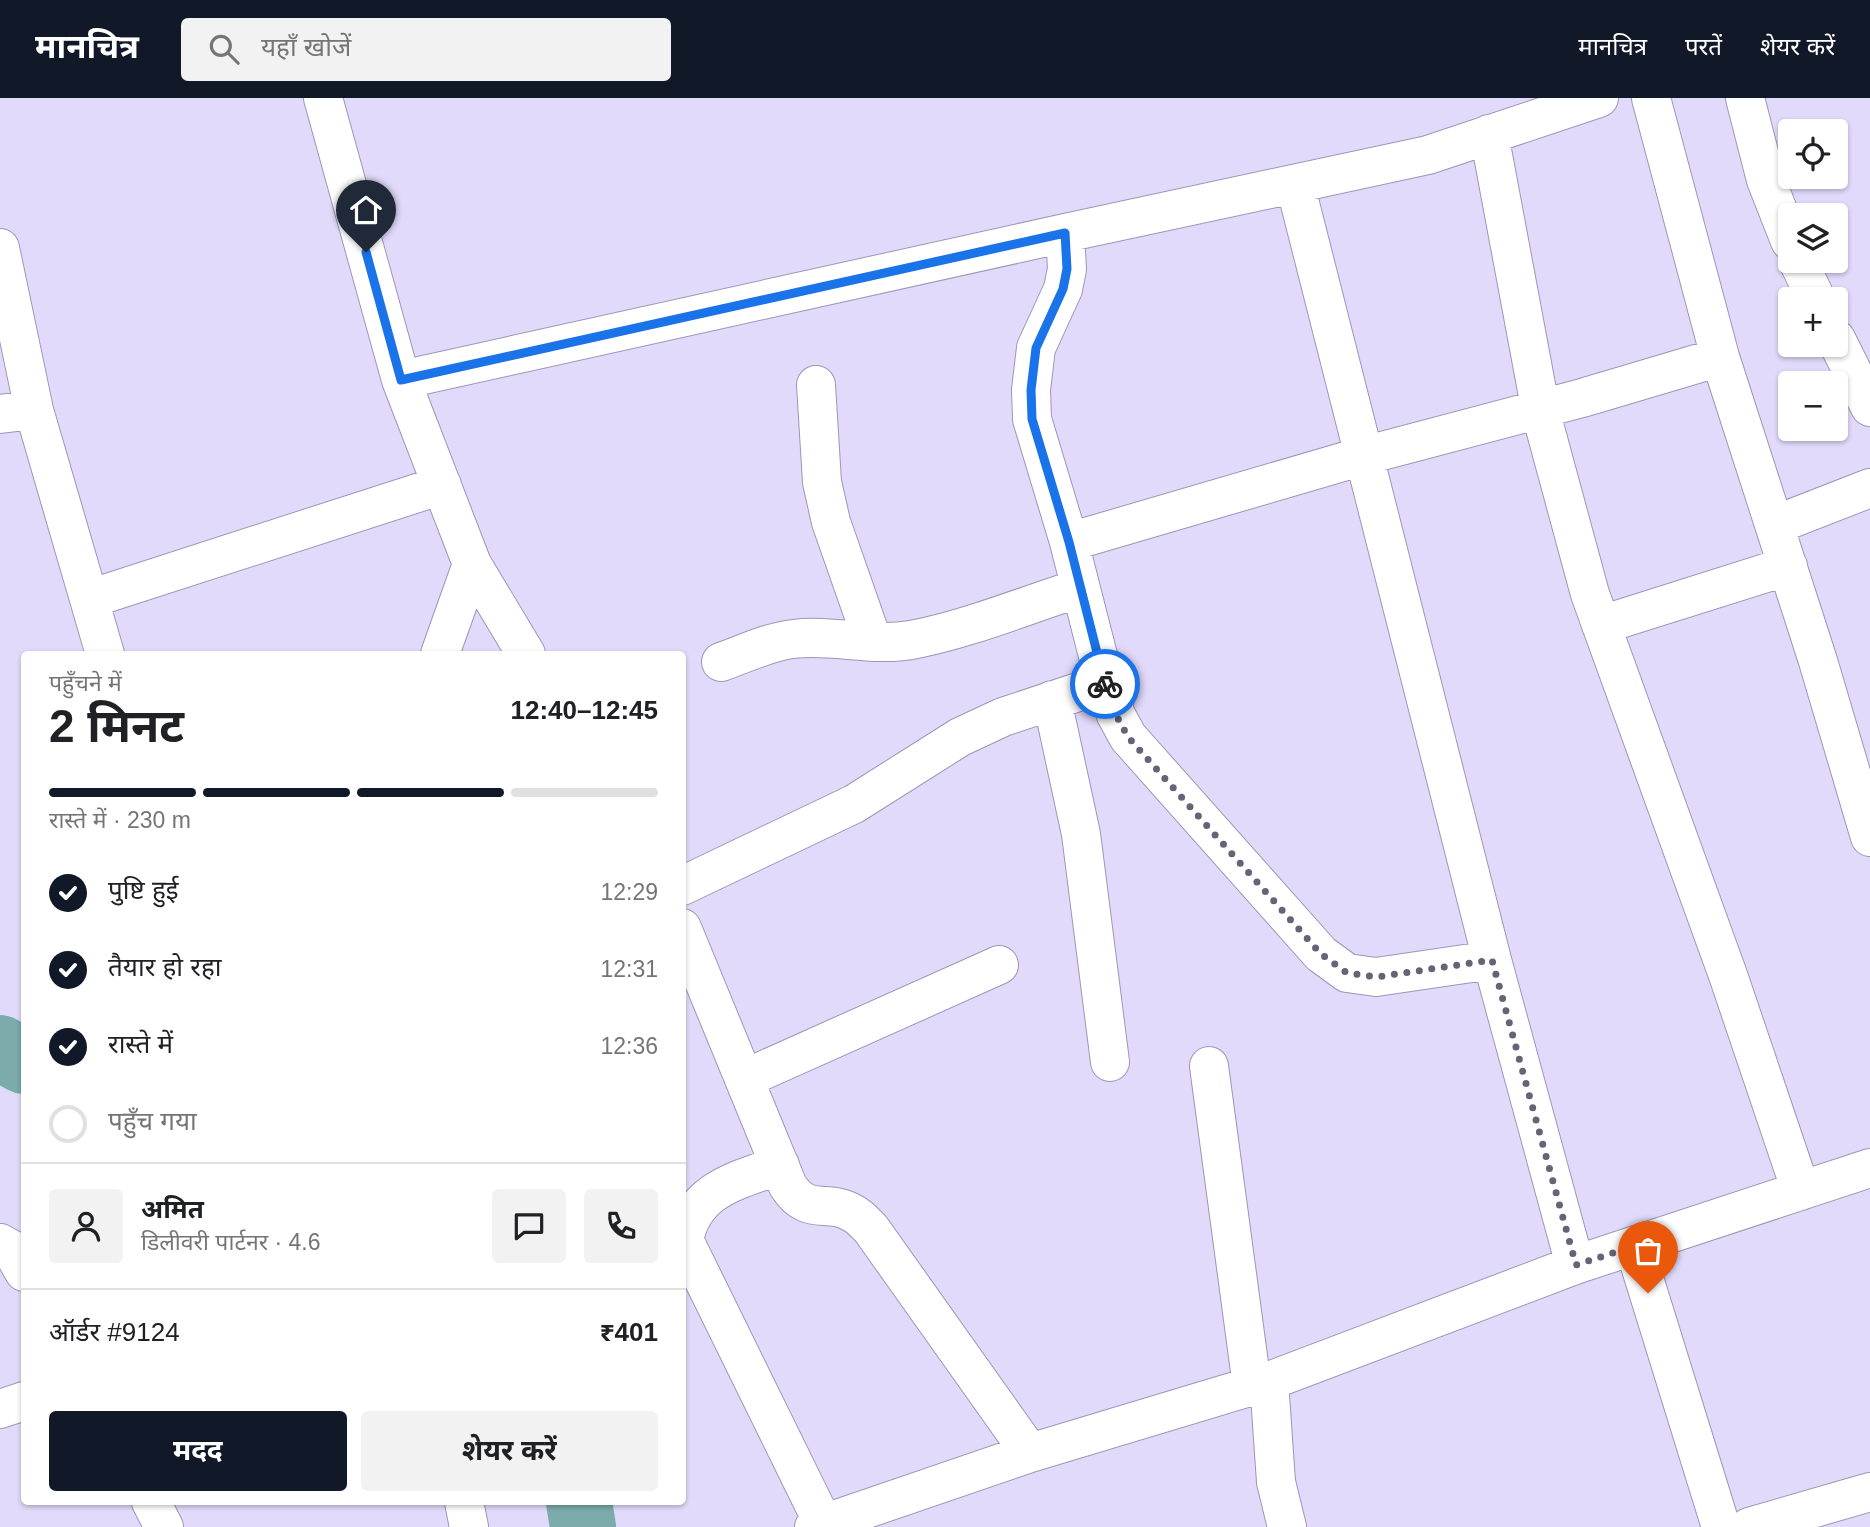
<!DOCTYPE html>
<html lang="hi">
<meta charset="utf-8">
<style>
:root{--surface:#fff;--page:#f2f2f2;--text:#202124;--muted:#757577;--line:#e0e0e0;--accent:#111827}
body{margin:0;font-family:Arial,"Noto Sans Devanagari",sans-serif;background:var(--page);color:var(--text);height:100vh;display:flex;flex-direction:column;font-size:26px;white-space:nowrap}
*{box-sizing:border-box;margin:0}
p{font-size:23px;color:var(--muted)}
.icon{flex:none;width:38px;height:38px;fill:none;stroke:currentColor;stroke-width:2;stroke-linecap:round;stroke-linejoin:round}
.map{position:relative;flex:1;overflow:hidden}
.sheet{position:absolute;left:21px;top:553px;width:665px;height:854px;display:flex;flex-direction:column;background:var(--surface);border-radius:7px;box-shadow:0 2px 5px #0004}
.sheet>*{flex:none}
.tools{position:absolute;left:1778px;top:21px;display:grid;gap:14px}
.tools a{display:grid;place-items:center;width:70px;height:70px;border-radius:7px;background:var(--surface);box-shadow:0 2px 5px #0004;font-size:35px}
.pin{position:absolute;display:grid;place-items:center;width:60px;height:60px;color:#fff;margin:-72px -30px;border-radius:50% 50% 50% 0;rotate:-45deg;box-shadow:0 0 7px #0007}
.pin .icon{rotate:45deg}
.courier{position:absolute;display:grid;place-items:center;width:70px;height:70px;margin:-35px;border:5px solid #1a73e8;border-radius:50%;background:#fff;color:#222;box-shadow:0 2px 9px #0007}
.head em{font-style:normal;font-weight:700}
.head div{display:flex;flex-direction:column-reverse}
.head{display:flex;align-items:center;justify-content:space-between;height:119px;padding:0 28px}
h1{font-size:46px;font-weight:700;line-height:52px}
.bar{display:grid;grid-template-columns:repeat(4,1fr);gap:10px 7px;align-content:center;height:84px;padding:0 28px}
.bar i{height:9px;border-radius:5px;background:var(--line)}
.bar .on{background:var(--accent)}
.bar p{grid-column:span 4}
.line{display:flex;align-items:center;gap:18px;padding:0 28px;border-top:2px solid var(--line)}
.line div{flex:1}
.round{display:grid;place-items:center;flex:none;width:74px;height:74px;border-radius:7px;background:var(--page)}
ol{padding:0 28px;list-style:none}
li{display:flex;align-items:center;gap:21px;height:77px}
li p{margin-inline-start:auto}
li .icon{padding:7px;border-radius:50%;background:var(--accent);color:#fff;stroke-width:4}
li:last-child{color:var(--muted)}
li i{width:38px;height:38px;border:4px solid var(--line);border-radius:50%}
.primary-button{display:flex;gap:14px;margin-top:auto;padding:14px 28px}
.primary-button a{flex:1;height:80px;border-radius:7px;background:var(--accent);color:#fff;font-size:28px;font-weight:700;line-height:80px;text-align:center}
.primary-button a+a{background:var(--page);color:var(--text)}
header{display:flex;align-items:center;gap:42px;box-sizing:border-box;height:98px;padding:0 35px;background:var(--accent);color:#fff}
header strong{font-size:33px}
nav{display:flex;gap:38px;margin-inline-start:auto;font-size:24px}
.search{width:490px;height:63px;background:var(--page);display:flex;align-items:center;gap:18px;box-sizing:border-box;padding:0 24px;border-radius:7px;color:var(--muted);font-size:26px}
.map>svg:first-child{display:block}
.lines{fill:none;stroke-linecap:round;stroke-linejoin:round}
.river{stroke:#7babab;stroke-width:66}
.minor-casing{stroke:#9d96b5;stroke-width:40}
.minor{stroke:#fff;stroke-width:38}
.done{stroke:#676376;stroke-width:7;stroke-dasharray:0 12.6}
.route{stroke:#1a73e8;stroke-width:9}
</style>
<header>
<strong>मानचित्र</strong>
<div class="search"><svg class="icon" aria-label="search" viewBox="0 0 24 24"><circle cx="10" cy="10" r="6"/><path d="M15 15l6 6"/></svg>यहाँ खोजें</div>
<nav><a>मानचित्र</a><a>परतें</a><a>शेयर करें</a></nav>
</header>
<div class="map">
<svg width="1870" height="1429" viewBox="0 0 1870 1429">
<rect width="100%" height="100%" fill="#e1dafb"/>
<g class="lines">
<path class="river" d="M0 950 24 963
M579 1404 583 1429"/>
<g class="minor-casing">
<path id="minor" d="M323 0 401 282 1065 135 1428 57 1599 0
M1651 0 1720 259 1818 563 1870 739
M1745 0 1766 82 1790 143
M1489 36 1542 319 1590 496 1729 880 1801 1093
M1295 86 1492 862 1575 1167
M1065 135 1067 171 1063 191 1036 250 1031 292 1032 321 1069 444 1105 585 1116 617 1128 639 1321 856 1347 875 1376 879 1492 862
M0 150 34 312 105 556
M1798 163 1816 201
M1836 241 1870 309
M401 282 472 466 526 556
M816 287 822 384 831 424 873 544
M0 316 34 312
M1775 427 1870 390
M1069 444 1363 358 1582 300 1720 259
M89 501 442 387
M1601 527 1788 468
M440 556 472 466
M721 564C744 556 768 544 793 541 832 536 872 549 911 542 966 532 1026 507 1080 490
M1052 602 1081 736 1110 964
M682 788 854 706 960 639 1003 619 1105 585
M682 830 788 1088C809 1120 827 1099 854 1116 860 1119 866 1126 871 1131L1030 1355
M1209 968 1252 1288
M744 981 999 867
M780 1067C736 1083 694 1091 684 1142L823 1425
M0 1145 11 1151 24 1174
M1634 1148 1721 1429
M1269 1283 1276 1384 1287 1429
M0 1311 24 1303
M151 1404 164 1429
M464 1404 469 1429
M814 1429 1030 1355 1269 1283 1575 1167 1870 1070
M1749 1429 1870 1394"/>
</g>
<use href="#minor" class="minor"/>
</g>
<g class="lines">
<path class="done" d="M1105 586 1116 617 1128 639 1321 856 1347 875 1376 879 1492 862 1576 1167 1634 1148 1648 1195"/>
<path class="route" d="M366 154 401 282 1065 135 1067 171 1063 191 1036 250 1031 292 1032 321 1069 444 1105 586"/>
</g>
</svg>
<div class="tools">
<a><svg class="icon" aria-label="locate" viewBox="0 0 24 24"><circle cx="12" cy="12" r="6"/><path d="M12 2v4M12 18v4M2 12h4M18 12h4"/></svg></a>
<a><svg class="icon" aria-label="layers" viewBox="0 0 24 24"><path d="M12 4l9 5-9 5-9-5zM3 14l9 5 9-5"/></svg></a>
<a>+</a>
<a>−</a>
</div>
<div class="pin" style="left:1648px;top:1195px;background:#ea580c"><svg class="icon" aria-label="bag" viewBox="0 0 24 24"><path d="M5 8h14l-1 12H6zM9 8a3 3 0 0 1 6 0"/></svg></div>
<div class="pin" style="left:366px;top:154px;background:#1f2937"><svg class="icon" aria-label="home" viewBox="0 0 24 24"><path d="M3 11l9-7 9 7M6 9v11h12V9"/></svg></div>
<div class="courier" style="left:1105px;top:586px"><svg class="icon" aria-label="bike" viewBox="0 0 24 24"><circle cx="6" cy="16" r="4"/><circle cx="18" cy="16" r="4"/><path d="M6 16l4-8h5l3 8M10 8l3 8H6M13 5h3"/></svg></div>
<section class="sheet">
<div class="head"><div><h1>2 मिनट</h1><p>पहुँचने में</p></div><em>12:40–12:45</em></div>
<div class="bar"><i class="on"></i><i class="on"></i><i class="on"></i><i></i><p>रास्ते में · 230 m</p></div>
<ol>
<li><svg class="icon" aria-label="check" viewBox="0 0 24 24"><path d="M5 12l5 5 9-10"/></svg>पुष्टि हुई<p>12:29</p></li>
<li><svg class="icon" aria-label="check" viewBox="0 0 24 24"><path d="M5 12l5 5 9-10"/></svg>तैयार हो रहा<p>12:31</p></li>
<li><svg class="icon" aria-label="check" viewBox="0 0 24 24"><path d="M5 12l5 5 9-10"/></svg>रास्ते में<p>12:36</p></li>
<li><i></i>पहुँच गया</li>
</ol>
<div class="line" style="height:126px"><a class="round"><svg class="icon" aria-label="person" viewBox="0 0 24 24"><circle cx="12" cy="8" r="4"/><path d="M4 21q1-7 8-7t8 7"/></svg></a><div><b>अमित</b><p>डिलीवरी पार्टनर · 4.6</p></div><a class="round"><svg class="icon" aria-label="chat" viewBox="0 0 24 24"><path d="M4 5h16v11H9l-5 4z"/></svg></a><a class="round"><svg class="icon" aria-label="phone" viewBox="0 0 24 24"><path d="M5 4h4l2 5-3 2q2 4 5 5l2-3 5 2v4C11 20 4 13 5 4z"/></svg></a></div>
<div class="line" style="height:91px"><div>ऑर्डर #9124</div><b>₹401</b></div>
<div class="primary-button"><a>मदद</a><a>शेयर करें</a></div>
</section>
</div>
